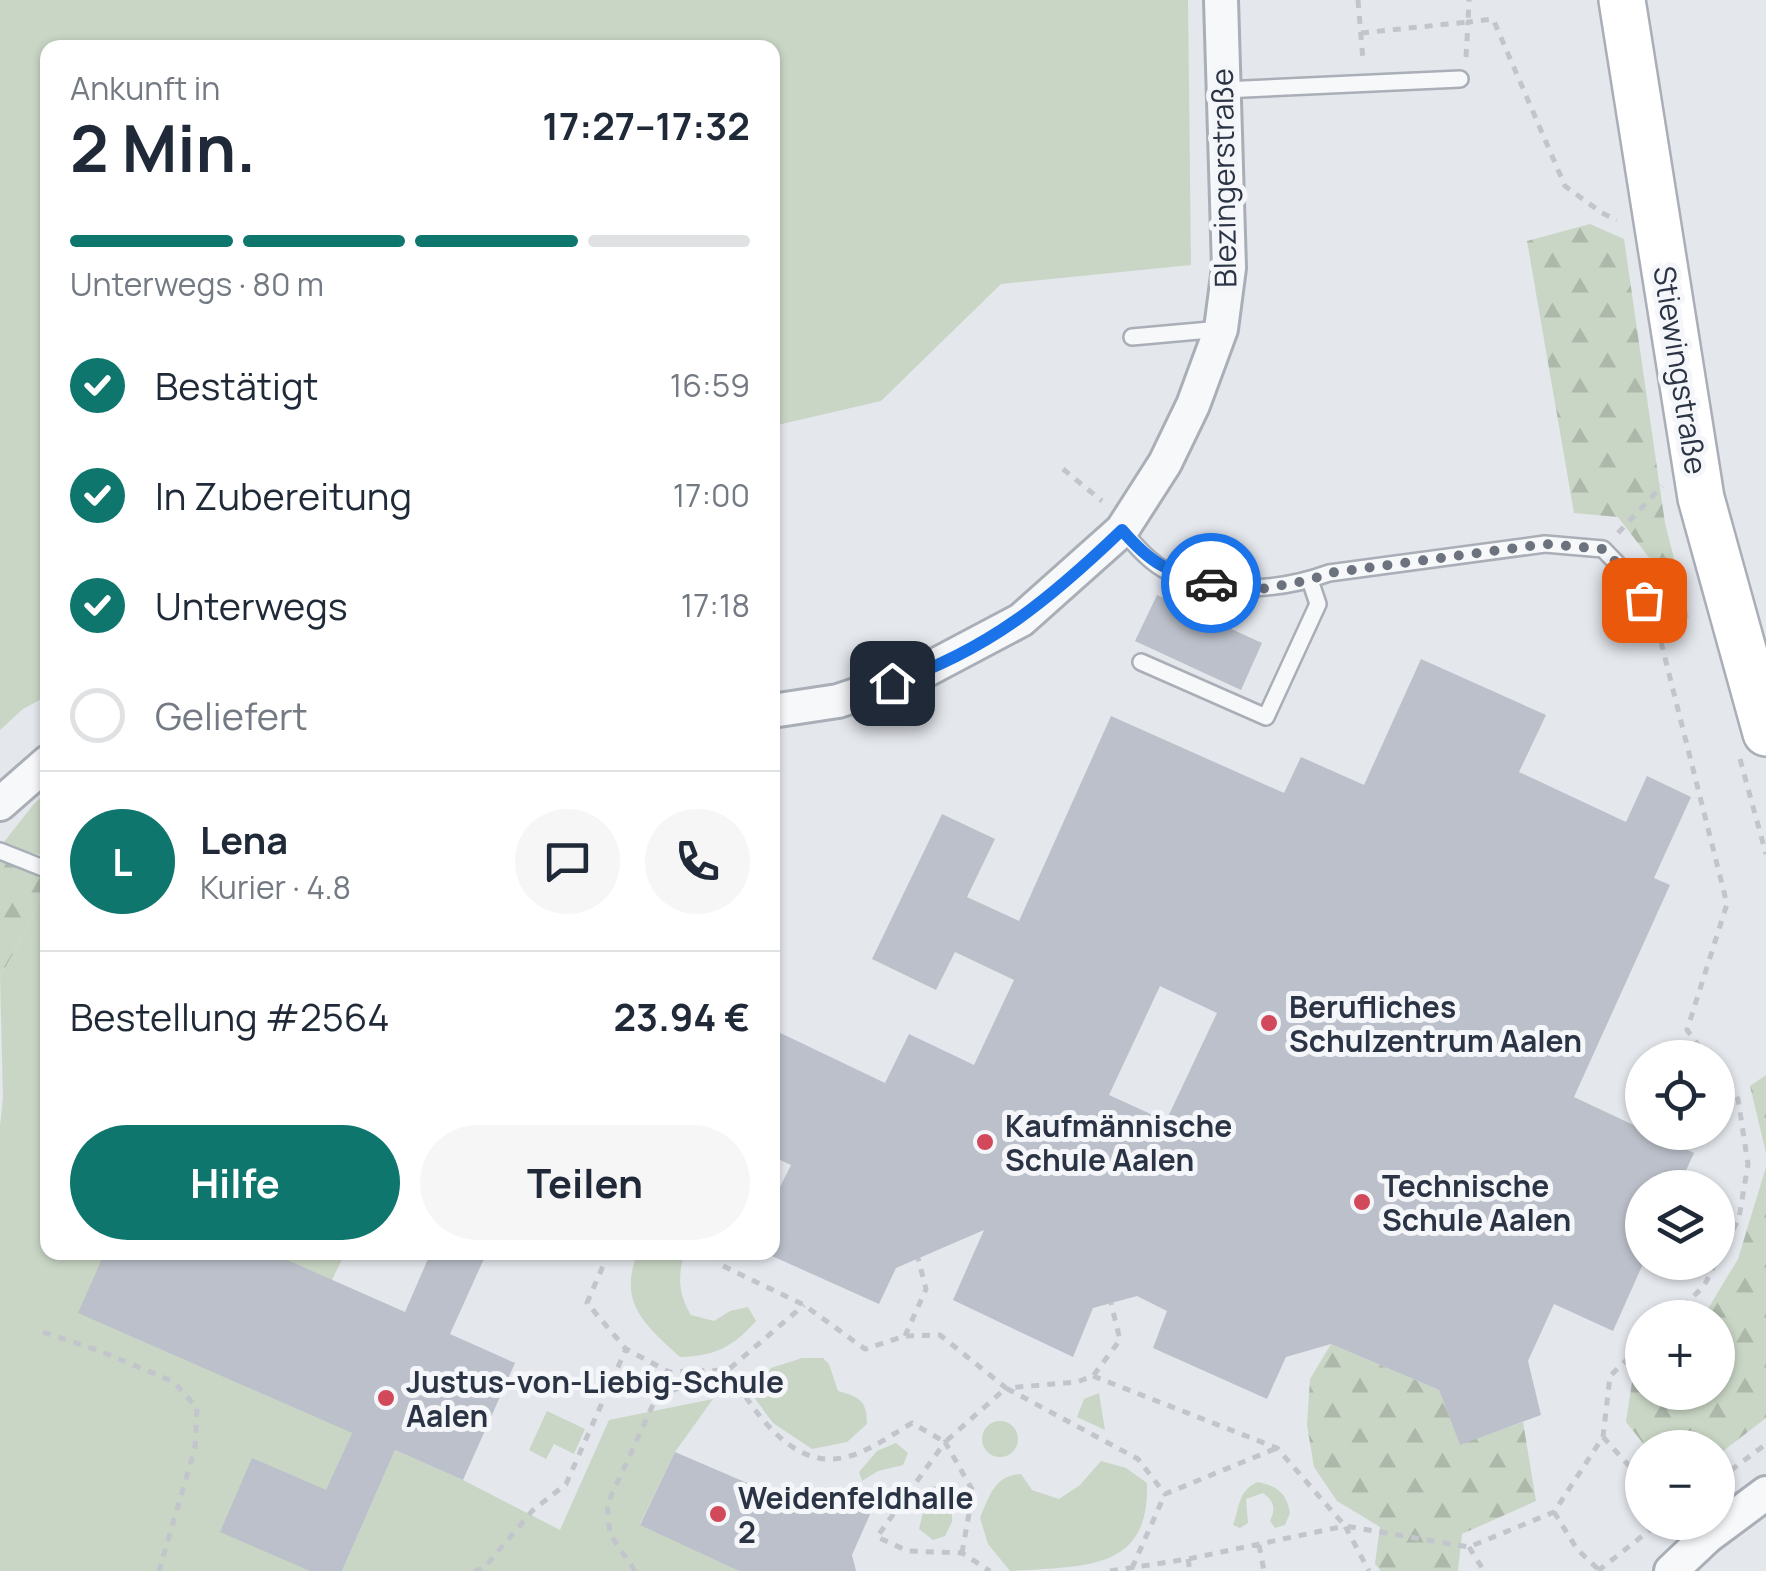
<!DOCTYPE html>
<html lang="de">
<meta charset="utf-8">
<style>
:root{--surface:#fff;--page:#f6f6f7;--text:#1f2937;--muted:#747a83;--line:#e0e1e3;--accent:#0f766e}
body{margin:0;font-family:Manrope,sans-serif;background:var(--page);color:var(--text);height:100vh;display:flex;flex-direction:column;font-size:38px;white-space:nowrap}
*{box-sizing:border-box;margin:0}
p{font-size:32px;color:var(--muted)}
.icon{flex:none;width:55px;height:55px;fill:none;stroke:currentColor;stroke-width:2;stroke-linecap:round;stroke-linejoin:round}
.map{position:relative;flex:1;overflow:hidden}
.drawer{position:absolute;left:40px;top:40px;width:740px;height:1220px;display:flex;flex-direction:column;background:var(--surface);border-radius:20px;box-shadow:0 2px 8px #0004}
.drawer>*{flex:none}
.controls{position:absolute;left:1625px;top:1040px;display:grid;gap:20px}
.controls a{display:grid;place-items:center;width:110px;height:110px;border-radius:50%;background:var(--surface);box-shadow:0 2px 8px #0004;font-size:50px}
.pin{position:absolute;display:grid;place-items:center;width:85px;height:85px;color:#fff;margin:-42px;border-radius:20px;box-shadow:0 5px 15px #0006}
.courier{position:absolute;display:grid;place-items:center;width:100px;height:100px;margin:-50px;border:8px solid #1a73e8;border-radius:50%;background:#fff;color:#222;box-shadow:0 2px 12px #0007}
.summary em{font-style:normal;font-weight:700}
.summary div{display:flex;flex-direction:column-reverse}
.summary{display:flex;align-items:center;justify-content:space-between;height:170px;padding:0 30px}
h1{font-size:65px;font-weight:700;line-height:75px}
.bar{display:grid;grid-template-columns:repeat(4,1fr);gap:15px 10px;align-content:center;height:120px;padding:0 30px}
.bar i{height:12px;border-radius:8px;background:var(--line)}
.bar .on{background:var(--accent)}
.bar p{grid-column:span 4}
.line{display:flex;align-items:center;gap:25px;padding:0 30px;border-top:2px solid var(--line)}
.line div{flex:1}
.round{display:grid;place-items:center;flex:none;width:105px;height:105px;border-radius:52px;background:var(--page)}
ol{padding:0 30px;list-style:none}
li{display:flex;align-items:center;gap:30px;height:110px}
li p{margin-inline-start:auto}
li .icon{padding:10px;border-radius:50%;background:var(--accent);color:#fff;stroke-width:4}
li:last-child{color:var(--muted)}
li i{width:55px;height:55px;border:5px solid var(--line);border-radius:50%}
.action{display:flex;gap:20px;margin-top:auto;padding:20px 30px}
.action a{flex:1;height:115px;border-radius:60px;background:var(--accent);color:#fff;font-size:40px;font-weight:700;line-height:115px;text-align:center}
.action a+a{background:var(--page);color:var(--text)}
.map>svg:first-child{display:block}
.green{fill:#c9d6c5}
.forest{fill:url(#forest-firs)}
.building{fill:#bbc0ca;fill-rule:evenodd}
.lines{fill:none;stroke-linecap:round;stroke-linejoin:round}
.service-casing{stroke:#a9aeb7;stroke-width:20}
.minor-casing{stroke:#a9aeb7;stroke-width:38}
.secondary-casing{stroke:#a9aeb7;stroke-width:50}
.path{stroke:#c2c5cb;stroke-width:5;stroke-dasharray:8 8;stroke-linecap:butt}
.service{stroke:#f7f8fa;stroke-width:15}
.minor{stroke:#f7f8fa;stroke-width:32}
.secondary{stroke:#fff;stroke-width:45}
.done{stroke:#6c737f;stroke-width:10;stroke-dasharray:0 18}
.route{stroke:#1a73e8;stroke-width:12}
.poi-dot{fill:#d1495b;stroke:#f4f6f9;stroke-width:4}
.labels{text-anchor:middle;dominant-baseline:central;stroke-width:10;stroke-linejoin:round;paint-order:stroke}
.street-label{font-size:30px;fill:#2b3445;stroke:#f4f6f9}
.poi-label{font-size:30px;font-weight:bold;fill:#2b3445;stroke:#f4f6f9;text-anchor:start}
</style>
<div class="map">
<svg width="1766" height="1571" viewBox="0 0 1766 1571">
<defs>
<pattern id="forest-firs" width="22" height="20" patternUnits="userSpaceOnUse" patternTransform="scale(2.5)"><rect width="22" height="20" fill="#c9d6c5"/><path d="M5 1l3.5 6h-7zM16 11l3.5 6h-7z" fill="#adb8ab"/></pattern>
</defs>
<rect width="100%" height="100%" fill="#e4e7ec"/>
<path class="green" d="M0 0H1188L1191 265 1001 284 881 401 773 426 772 48H48L47 696 23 709 0 730Z
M47 792V856L0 847 33 805Z
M44 882 48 884V1252L105 1253 352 1433 326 1491 310 1571H0V1126L3 1098 0 977 31 921Z
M638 1252 684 1253C678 1277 678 1293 691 1315L714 1321 730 1311 748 1307 756 1321C733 1347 715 1356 680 1357 645 1325 617 1303 638 1252Z
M269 1253H345L332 1280Z
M802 1358H823L829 1364 838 1391C859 1397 867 1400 867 1424L847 1442 812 1449 773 1423 753 1396 771 1368Z
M1099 1393 1105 1430 1077 1417 1084 1399Z
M713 1399 675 1452 640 1524 739 1571H342L395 1450 463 1480 560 1530 609 1420Z
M547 1411 585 1429 574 1454 554 1444 546 1459 529 1450Z
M982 1439a18 18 0 1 1 36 0a18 18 0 1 1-36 0Z
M896 1443 908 1453 903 1465 878 1471 862 1481 859 1472 877 1451Z
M1101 1461 1126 1468 1147 1483C1150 1571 1086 1566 1010 1571L988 1544 980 1518C990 1495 994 1476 1021 1474L1032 1490 1059 1499 1080 1485Z
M1258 1482C1278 1486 1287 1494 1290 1513L1285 1525 1275 1528 1270 1521C1276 1508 1274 1501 1263 1493L1246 1499 1248 1523 1240 1528 1233 1525C1240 1506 1238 1490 1258 1482Z
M939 1486 952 1496V1522L945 1536 933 1540 919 1529 925 1505 922 1494 928 1487Z"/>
<path class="forest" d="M1590 224 1624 239 1665 523 1689 618 1671 620 1657 568 1618 517 1574 513 1527 241Z
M0 853 48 870 31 921 0 977Z
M1766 1075V1153L1750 1086Z
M1766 1167V1418L1718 1455V1448L1646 1447 1626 1422 1632 1382 1642 1373V1392H1718V1318L1703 1317 1738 1259Z
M1331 1344 1439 1390 1460 1444 1523 1422 1536 1501 1462 1534 1458 1571H1381L1375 1564 1380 1527 1337 1501 1314 1467 1307 1425 1310 1379Z"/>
<path class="building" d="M1157 595 1262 643 1241 690 1135 641Z
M1421 659 1546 715 1519 772 1626 822 1647 776 1691 797 1654 878 1670 885 1574 1097 1642 1129V1132H1650L1694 1153 1678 1188H1642V1266L1613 1331 1554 1304 1528 1361 1541 1415 1460 1445 1439 1390 1331 1344 1286 1357 1267 1399 1153 1348 1167 1311 1137 1296 1093 1308 1073 1357 953 1300 984 1230 896 1268 879 1304 772 1256V1203L791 1165 772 1156V1029L885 1083 909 1034 974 1065 1014 980 955 952 936 990 872 959 942 814 995 839 967 897 1019 921 1111 716 1284 793 1301 757 1364 785ZM1160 986 1217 1013 1166 1121 1109 1095Z
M105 1252H269L405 1312 431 1252H487L450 1334 515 1363 463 1480 395 1450 342 1571H310L220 1532 252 1458 326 1490 352 1433 78 1313Z
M675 1452 819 1514 879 1494 852 1555 856 1571H739L640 1525Z"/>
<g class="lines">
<g class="service-casing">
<path id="service" d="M1223 90 1460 79
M1132 337 1221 329
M1122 530C1135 545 1151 564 1169 572 1220 594 1277 592 1329 573L1545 544 1603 549 1634 581 1655 620
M1141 662 1266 717 1318 604 1310 580
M0 851 48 870"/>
</g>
<g class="minor-casing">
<path id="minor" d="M772 711 838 701 919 674 1021 620 1122 530 1165 463 1193 405 1221 329 1229 268 1221 0
M0 804 48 762
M1671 1571 1707 1537 1766 1493"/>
</g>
<g class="secondary-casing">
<path id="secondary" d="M1622 0 1701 498 1766 733"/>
</g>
<path class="path" d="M1358 0 1363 60
M1361 33 1468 22 1469 0
M1466 57 1468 22 1493 19 1565 186 1602 213 1617 220
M1063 469 1102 501
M1618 533 1662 486
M1661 642 1727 904 1687 1030 1708 1058
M1740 759 1766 854
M1718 1071 1738 1099 1748 1164 1739 1218 1718 1260
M609 1252 587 1303 626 1349 669 1372 728 1370C754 1410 792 1474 850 1456 871 1450 893 1434 912 1423L945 1442 1006 1388 1138 1459 1165 1494 1277 1448
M717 1252 721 1265 804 1305 865 1349 905 1336 940 1335 1006 1388 1077 1382 1093 1376 1120 1340 1111 1303
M1671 1318 1704 1286 1716 1262
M43 1332 100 1351 174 1382 197 1408 195 1448 159 1571
M905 1336 926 1289 918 1258
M1093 1376 1277 1448 1345 1526 1469 1547 1554 1512 1603 1437 1610 1376 1642 1345
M1603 1437 1642 1480
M1718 1480 1766 1444
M1554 1512 1577 1549 1600 1571
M1259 1545 1264 1571
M1469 1547 1484 1571
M962 1553 973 1491 945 1442 877 1537 908 1551 962 1553 990 1571
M1188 1559 1190 1571
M1132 1568 1165 1494
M474 1571 484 1568 532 1511 566 1484 626 1349
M635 1571 610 1534 607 1505 657 1396 728 1370 804 1305
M1110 1571 1188 1559 1345 1526 1369 1571
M1598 1571 1660 1522"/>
<use href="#service" class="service"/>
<use href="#minor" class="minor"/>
<use href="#secondary" class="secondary"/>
</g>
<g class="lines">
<path class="done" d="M1211 583 1250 591 1310 580 1329 573 1545 544 1603 549 1634 581 1644 600"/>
<path class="route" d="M892 683C989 650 1050 599 1122 530 1152 565 1167 571 1211 583"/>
</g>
<g class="poi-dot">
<circle cx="1269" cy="1023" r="10"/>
<circle cx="985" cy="1142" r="10"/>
<circle cx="1362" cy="1202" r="10"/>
<circle cx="386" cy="1398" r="10"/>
<circle cx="718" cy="1514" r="10"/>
</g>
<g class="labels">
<g class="street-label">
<text transform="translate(1223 178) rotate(-91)">Blezingerstraße</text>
<text transform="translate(1681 370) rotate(81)">Stiewingstraße</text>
</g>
<g class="poi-label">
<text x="1289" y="1006">Berufliches<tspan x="1289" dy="34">Schulzentrum Aalen</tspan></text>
<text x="1005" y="1125">Kaufmännische<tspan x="1005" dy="34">Schule Aalen</tspan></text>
<text x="1382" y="1185">Technische<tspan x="1382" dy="34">Schule Aalen</tspan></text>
<text x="406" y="1381">Justus-von-Liebig-Schule<tspan x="406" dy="34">Aalen</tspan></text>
<text x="738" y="1497">Weidenfeldhalle<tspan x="738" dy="34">2</tspan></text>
</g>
</g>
</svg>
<div class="controls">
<a><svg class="icon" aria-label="locate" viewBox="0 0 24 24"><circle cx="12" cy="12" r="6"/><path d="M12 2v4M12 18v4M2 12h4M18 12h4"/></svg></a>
<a><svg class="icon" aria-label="layers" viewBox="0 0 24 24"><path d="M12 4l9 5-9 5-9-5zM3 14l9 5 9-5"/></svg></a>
<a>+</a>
<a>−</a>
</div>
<div class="pin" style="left:1644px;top:600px;background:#ea580c"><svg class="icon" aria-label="bag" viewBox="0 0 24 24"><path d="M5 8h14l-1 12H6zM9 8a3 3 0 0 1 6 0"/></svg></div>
<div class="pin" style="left:892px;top:683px;background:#1f2937"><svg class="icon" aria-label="home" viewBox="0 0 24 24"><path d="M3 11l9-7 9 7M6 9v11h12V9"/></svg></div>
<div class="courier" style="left:1211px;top:583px"><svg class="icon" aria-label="car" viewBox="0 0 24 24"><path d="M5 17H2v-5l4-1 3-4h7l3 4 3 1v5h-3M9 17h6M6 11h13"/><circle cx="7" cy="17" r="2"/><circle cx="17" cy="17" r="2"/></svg></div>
<section class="drawer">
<div class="summary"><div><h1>2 Min.</h1><p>Ankunft in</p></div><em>17:27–17:32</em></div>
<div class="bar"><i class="on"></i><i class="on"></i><i class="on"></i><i></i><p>Unterwegs · 80 m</p></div>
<ol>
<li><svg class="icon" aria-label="check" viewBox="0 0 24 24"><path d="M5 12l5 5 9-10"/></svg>Bestätigt<p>16:59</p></li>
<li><svg class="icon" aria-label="check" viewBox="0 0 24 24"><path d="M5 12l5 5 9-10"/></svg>In Zubereitung<p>17:00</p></li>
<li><svg class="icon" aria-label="check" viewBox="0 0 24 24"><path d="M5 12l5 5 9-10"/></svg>Unterwegs<p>17:18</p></li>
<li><i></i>Geliefert</li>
</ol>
<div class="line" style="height:180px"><b class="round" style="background:var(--accent);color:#fff">L</b><div><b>Lena</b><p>Kurier · 4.8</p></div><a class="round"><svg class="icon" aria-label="chat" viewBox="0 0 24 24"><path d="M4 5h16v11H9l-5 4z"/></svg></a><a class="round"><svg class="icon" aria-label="phone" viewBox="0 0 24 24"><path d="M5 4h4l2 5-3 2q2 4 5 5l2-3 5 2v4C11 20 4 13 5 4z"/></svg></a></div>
<div class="line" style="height:130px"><div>Bestellung #2564</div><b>23.94 €</b></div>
<div class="action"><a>Hilfe</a><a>Teilen</a></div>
</section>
</div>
